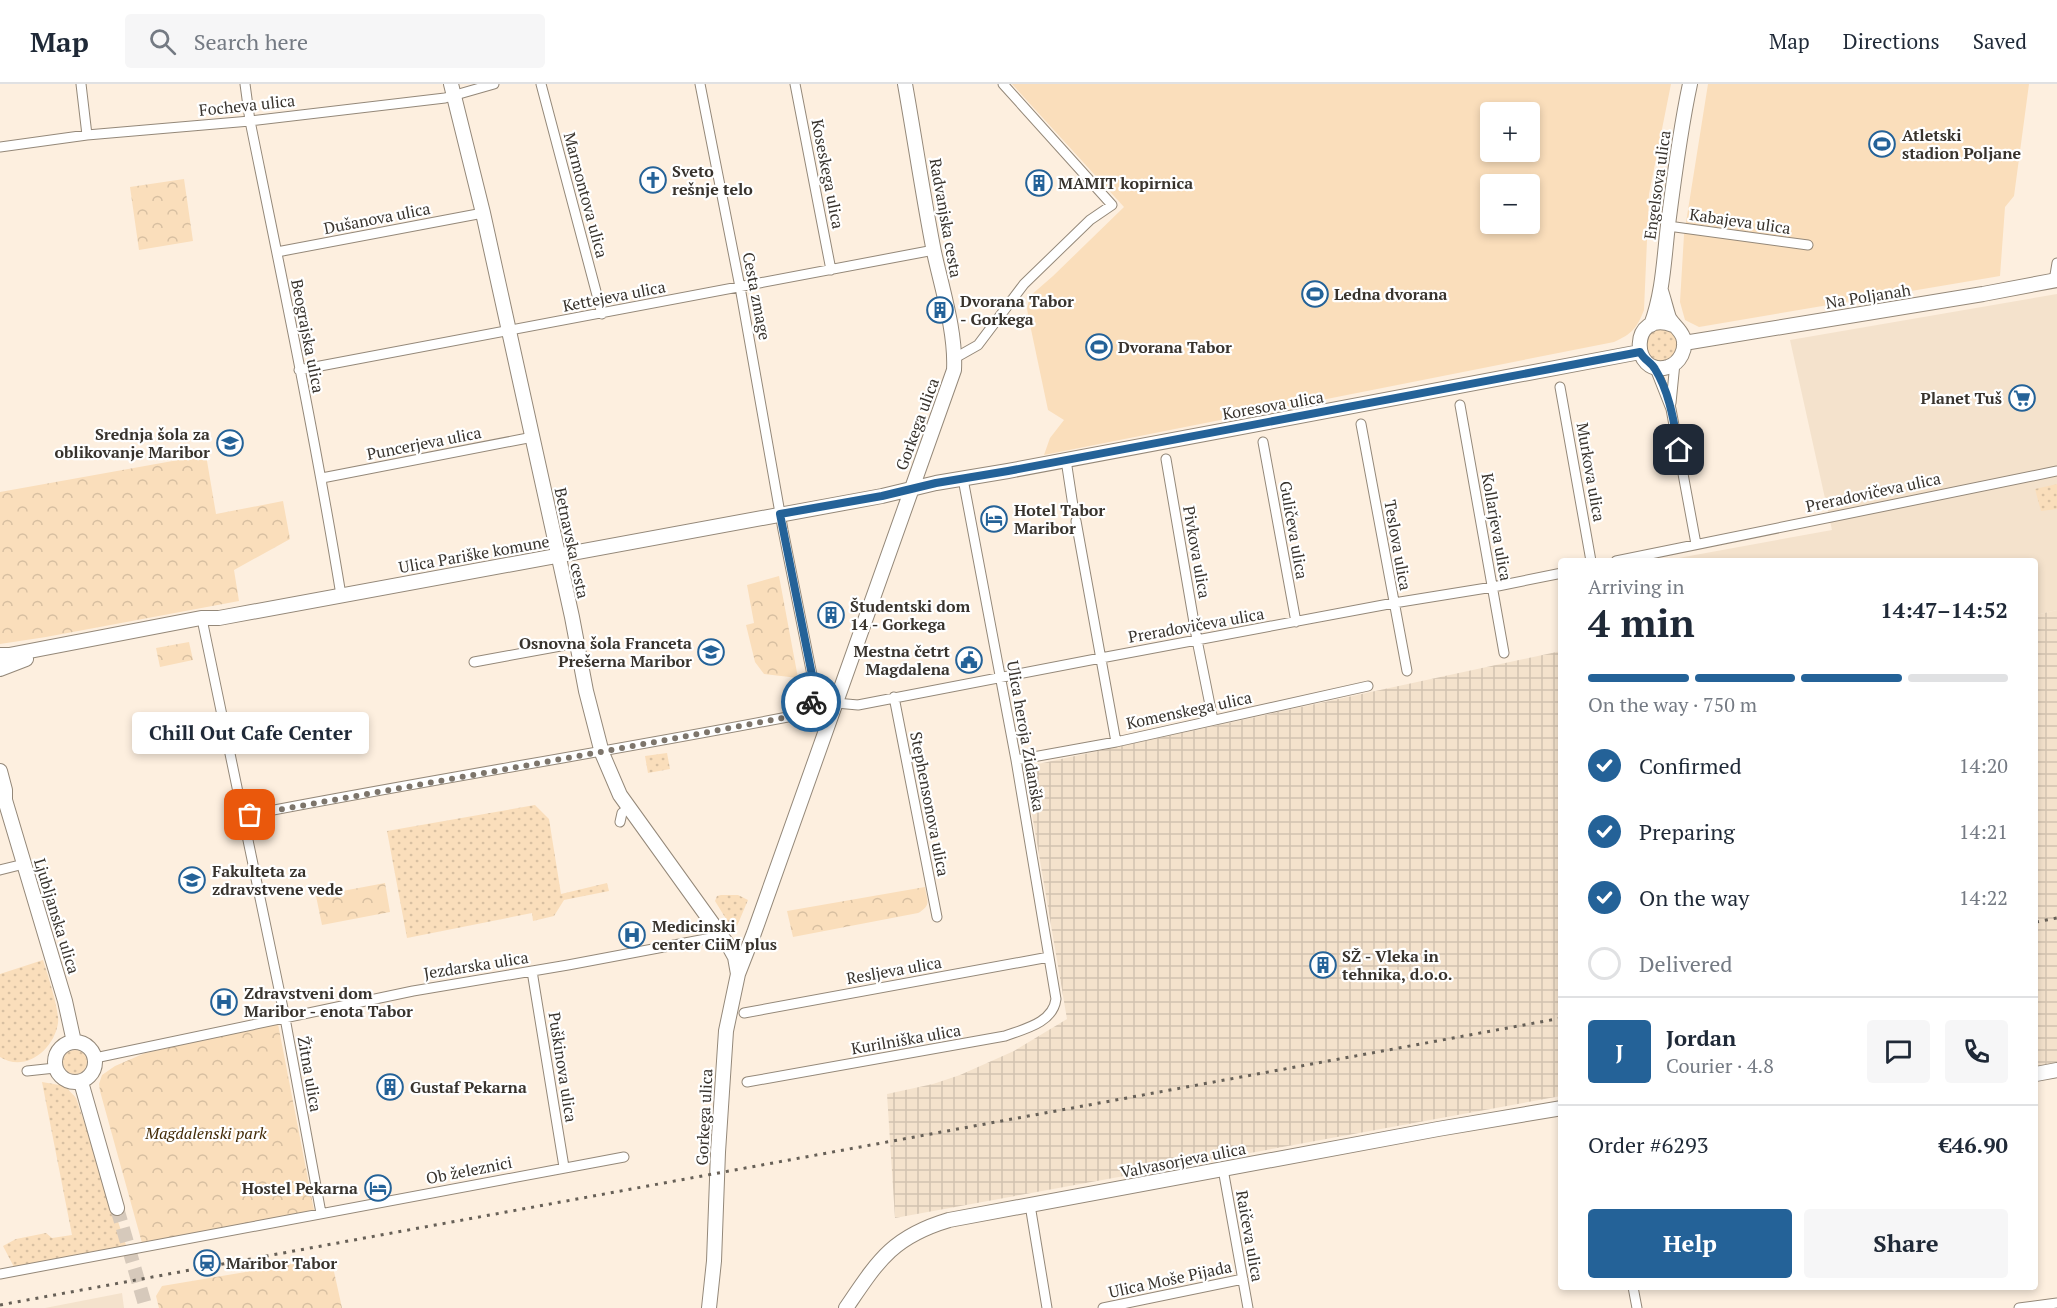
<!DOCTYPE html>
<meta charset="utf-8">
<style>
:root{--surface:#fff;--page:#f6f6f7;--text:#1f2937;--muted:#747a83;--line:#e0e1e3;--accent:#246298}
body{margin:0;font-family:"PT Serif",serif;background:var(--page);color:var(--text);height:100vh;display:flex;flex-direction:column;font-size:22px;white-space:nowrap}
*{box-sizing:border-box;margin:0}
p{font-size:20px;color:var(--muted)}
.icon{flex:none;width:33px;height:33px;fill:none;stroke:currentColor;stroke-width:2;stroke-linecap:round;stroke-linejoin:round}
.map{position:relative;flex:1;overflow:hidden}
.drawer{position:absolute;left:1558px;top:474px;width:480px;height:732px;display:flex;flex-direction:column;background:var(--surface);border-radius:6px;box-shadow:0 3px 9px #0003}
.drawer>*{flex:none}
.buttons{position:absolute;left:1480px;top:18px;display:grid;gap:12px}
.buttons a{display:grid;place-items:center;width:60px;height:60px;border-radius:6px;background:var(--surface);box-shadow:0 3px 9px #0003;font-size:30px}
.pin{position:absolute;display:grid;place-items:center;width:51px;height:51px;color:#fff;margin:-26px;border-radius:12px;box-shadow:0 3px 9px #0006}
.courier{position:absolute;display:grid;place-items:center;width:60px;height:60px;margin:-30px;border:4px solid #246298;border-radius:50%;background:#fff;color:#222;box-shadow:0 2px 8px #0007}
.bubble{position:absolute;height:42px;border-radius:6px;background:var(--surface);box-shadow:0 3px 9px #0003;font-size:20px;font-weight:800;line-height:42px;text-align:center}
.summary em{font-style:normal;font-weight:800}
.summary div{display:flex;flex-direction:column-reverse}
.summary{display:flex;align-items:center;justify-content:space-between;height:102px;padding:0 30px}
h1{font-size:39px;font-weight:800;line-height:45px}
.bar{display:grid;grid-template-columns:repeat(4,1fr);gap:9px 6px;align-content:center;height:72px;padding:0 30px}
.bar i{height:8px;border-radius:4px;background:var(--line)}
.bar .on{background:var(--accent)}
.bar p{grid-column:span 4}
.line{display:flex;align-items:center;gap:15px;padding:0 30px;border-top:2px solid var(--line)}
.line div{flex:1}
.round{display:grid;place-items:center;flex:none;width:63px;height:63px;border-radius:6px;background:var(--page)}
ol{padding:0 30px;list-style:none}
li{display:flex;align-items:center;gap:18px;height:66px}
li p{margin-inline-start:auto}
li .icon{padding:6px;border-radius:50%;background:var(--accent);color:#fff;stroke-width:4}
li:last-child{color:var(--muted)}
li i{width:33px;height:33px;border:3px solid var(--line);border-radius:50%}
.action{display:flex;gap:12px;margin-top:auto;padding:12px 30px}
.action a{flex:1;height:69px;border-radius:6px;background:var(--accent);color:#fff;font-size:24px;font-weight:800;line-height:69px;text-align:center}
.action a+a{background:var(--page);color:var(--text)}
header{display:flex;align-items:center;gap:36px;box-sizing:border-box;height:84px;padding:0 30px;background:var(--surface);border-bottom:2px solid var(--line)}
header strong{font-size:28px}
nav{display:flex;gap:33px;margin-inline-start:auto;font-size:21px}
.search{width:420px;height:54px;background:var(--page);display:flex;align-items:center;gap:15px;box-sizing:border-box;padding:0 21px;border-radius:6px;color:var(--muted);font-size:22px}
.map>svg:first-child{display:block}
.built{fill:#f4e2cc}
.industrial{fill:url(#industrial-grid)}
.grass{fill:url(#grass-dots)}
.park{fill:url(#park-crowns)}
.garden{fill:#fadebb;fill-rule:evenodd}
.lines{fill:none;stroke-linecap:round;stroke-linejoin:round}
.secondary-tunnel{stroke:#d6c9bb;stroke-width:14;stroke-dasharray:14 7;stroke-linecap:butt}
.street-casing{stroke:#948879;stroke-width:11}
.secondary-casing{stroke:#948879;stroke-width:16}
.street{stroke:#fff;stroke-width:9}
.secondary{stroke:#fff;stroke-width:14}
.rail{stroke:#676057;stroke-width:3;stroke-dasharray:3 6;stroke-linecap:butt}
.done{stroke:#7d756b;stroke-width:6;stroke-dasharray:0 10.8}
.route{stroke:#246298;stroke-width:8}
.labels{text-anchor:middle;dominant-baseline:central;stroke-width:4.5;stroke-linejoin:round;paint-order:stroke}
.street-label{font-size:16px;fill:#38332d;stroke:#fff}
.poi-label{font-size:16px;font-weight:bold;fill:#38332d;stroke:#fff;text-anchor:start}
.park-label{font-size:16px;font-style:italic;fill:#432b07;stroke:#fff}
</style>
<header>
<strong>Map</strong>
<div class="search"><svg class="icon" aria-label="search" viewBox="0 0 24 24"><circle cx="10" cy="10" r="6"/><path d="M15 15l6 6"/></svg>Search here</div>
<nav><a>Map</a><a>Directions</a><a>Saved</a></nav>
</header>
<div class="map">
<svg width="2057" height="1224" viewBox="0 0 2057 1224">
<defs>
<pattern id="industrial-grid" width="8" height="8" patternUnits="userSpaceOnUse" patternTransform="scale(1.5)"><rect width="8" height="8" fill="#f4e2cc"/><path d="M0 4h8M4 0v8" fill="none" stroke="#d2c2b0"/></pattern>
<pattern id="grass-dots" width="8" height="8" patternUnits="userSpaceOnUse" patternTransform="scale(1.5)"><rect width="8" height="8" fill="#fadebb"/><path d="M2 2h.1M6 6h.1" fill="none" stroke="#d7bfa1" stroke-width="1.8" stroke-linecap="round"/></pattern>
<pattern id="park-crowns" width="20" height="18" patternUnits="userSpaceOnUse" patternTransform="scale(1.5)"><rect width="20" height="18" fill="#fadebb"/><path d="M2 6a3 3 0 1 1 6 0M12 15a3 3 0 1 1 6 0" fill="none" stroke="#d7bfa1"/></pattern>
</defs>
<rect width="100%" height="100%" fill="#fdefdf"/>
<path class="built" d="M2057 210V526L2036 531V477H1662L1832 446 1790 256Z
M122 1209 124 1224H45Z"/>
<path class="industrial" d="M2057 526V980L2036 984V531Z
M1561 567V1012L895 1134 887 1010 933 1000 960 991 1014 967 1067 935 1024 683Z"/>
<path class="grass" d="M1646 261a16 16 0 1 1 32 0a16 16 0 1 1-32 0Z
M2057 400V425L2041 427 2035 405Z
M667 669 670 685 648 689 645 672Z
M535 721 549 735 561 810 607 799 609 807 564 816 554 832 533 837 532 829 407 854 387 747Z
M721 811H738L748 816 737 842 731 843 715 817 717 812Z
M43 876C47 888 60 928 58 939 54 966 25 989 0 973V890Z
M63 978a12 12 0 1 1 24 0a12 12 0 1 1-24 0Z
M42 998 65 1002 76 1014 127 1164 14 1183 3 1162 16 1155 46 1149 52 1154 72 1151Z"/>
<path class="park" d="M184 95 193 157 139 166 130 103Z
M206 371 216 430 283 417 290 455 234 486 239 517 46 553 0 560V408Z
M779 492 798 594 764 590 755 578 746 541 754 539 747 501Z
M189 558 193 576 160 583 156 564Z
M385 799 390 828 322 841 316 812Z
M925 803C927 817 932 821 918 829L793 853 787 827Z
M278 940 314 1126 142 1159 100 1007 99 1000 102 991 115 982 145 969Z
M322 1175 333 1183 342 1224H159L156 1212 162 1202Z"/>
<path class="garden" d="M1012 0H1671L1649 110 1644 226C1637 244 1632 250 1614 258L1044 371 1050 354 1064 336 1048 326 1028 231 1027 224 1030 212 1053 192 1124 123ZM1491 28H1530V68H1491ZM1491 100H1530V140H1491Z
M1708 0H2029L2014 112 2005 123 2000 192 1699 243 1685 236 1680 218 1684 151Z"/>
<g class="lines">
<path class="secondary-tunnel" d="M117 1124 146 1224"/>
<g class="street-casing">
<path id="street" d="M81 0 87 51
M245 0 250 37C282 194 315 352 341 511
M541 0 602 230
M795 0 831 186
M0 63 87 51 250 37 445 14 494 0
M1668 142 1808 161
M277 168 483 129
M2054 197 2057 179
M955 274 978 261 1024 200 1090 136 1112 121 1003 0
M1654 282 1671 325 1696 460
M299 286 934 166
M1560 303 1591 477
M1671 319 1675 279
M1460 321 1504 569
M1361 340 1407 587
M1263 358 1296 538
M1166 375 1197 556 1213 636
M1066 376 1073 422
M322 394 533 353
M1076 437 1116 658
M1616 477 2057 387
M203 540 285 934 321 1129
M474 578 577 559
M894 613 937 833
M836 619 858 621 1101 574 1394 519 1493 503 1562 489
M1016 676 1116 658 1368 602
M243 732C427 696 613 667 798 631L808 624 812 617V591L783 446 740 203 700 0
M620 738 622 729 629 724
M0 786 24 780
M532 887 564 1083
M744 929 1049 873
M95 974 413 907 568 881 722 852
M27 987 55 984
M747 998 1005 952C1024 945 1053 939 1056 915L1016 676 963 395
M1223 1085 1248 1224
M1030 1121 1047 1224
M0 1190 624 1073
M1633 1203 1637 1224
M1103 1224 1243 1195
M2019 1224 2057 1219"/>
</g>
<g class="secondary-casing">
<path id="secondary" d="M451 0 483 129 572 533 586 607 602 669 620 711 730 864 735 873 738 890
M1661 207C1664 216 1666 225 1669 234 1673 241 1680 245 1683 253 1687 265 1680 279 1668 283 1630 294 1629 224 1673 241
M1651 241C1663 209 1664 175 1668 141 1674 94 1680 46 1690 0
M1684 259 1983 210 2057 196
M0 571H9L201 534H219L882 412 936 399 1008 387 1640 268
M0 585 26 575
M0 687 5 706V716
M0 709 5 716 65 917 74 958
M55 978a20 20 0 1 1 40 0a20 20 0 1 1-40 0Z
M2036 990 2057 986
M81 998 117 1124
M709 1224 714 1177 718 1068 726 947 738 890 754 849 954 286C956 248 942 205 934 168 923 112 915 56 905 0
M846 1224C878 1177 892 1153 949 1136L1438 1045 1562 1024"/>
</g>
<use href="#street" class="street"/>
<use href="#secondary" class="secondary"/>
<path class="rail" d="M2036 838 2057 834
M0 1221 1562 934"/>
</g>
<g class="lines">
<path class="done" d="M250 731C433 698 616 666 798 631L808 624 811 618"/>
<path class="route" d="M811 618 812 591 780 430 882 412 936 399 1008 387 1640 268C1644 276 1651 278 1655 285 1670 309 1674 339 1679 366"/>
</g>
<defs>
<g id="stadium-ring" transform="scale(1.35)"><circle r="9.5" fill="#fff" stroke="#246298" stroke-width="1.5"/><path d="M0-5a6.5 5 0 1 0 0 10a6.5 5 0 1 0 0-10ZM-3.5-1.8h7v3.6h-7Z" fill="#246298"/></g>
<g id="church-ring" transform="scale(1.35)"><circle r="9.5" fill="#fff" stroke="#246298" stroke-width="1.5"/><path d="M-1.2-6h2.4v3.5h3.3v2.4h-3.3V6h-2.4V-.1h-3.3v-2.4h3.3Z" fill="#246298"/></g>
<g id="building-ring" transform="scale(1.35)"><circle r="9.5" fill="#fff" stroke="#246298" stroke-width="1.5"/><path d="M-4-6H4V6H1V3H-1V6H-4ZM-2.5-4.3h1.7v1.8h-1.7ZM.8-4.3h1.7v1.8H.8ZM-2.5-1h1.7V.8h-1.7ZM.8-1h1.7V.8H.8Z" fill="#246298"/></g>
<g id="supermarket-ring" transform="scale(1.35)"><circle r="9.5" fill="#fff" stroke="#246298" stroke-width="1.5"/><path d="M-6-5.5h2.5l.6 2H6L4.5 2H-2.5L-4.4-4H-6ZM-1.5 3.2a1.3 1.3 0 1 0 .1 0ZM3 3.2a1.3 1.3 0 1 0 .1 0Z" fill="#246298"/></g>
<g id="school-ring" transform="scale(1.35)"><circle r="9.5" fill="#fff" stroke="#246298" stroke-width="1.5"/><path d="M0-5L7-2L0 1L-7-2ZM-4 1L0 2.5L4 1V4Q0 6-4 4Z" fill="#246298"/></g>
<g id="hotel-ring" transform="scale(1.35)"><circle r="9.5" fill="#fff" stroke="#246298" stroke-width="1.5"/><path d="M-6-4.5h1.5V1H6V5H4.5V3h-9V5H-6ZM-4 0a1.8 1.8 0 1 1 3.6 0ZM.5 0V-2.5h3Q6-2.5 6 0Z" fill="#246298"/></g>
<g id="civic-ring" transform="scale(1.35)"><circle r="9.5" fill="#fff" stroke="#246298" stroke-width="1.5"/><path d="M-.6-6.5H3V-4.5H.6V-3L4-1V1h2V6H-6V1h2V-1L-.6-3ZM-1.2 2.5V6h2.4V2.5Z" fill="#246298"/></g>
<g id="university-ring" transform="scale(1.35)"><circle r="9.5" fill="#fff" stroke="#246298" stroke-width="1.5"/><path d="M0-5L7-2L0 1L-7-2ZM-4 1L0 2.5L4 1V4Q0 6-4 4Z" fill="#246298"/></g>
<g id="hospital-ring" transform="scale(1.35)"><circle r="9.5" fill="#fff" stroke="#246298" stroke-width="1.5"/><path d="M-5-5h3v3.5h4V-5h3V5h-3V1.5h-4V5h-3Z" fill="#246298"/></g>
<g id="station-ring" transform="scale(1.35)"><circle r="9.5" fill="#fff" stroke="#246298" stroke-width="1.5"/><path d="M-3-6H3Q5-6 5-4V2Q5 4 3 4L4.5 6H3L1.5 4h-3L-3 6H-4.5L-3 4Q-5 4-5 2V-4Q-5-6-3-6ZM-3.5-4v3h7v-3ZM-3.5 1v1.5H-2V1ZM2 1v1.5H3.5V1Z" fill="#246298"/></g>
</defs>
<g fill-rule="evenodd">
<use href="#stadium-ring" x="1882" y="60"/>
<use href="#church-ring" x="653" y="96"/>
<use href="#building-ring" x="1039" y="99"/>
<use href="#stadium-ring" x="1315" y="210"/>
<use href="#building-ring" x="940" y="226"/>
<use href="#stadium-ring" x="1099" y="263"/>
<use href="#supermarket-ring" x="2022" y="314"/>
<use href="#school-ring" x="230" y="359"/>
<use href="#hotel-ring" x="994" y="435"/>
<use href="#building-ring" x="831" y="531"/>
<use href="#school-ring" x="711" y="568"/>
<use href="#civic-ring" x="969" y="576"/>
<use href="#university-ring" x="192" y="796"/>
<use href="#hospital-ring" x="632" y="851"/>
<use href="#building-ring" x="1323" y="881"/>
<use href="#hospital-ring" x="224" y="918"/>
<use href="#building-ring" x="390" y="1003"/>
<use href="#hotel-ring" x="378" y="1104"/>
<use href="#station-ring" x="207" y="1179"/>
</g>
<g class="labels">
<g class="street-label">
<text transform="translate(247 21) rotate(-6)">Focheva ulica</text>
<text transform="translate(828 90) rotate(79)">Koseskega ulica</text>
<text transform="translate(1657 101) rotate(-82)">Engelsova ulica</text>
<text transform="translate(586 111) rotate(75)">Marmontova ulica</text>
<text transform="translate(377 134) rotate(-11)">Dušanova ulica</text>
<text transform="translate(946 134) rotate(80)">Radvanjska cesta</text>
<text transform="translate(1740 137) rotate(8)">Kabajeva ulica</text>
<text transform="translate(614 212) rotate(-11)">Kettejeva ulica</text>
<text transform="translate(757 212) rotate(79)">Cesta zmage</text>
<text transform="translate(1868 212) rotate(-9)">Na Poljanah</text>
<text transform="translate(308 252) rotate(79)">Beograjska ulica</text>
<text transform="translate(1273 321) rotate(-10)">Koresova ulica</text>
<text transform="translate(917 340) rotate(-70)">Gorkega ulica</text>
<text transform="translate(424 359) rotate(-11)">Puncerjeva ulica</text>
<text transform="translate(1591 388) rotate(80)">Murkova ulica</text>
<text transform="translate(1873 408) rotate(-12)">Preradovičeva ulica</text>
<text transform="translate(1497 443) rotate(80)">Kollarjeva ulica</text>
<text transform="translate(1294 446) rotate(80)">Guličeva ulica</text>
<text transform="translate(572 459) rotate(78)">Betnavska cesta</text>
<text transform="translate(1398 461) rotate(80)">Teslova ulica</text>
<text transform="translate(1197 468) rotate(80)">Pivkova ulica</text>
<text transform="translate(474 470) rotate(-10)">Ulica Pariške komune</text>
<text transform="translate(1196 541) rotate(-10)">Preradovičeva ulica</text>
<text transform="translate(1189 626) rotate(-12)">Komenskega ulica</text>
<text transform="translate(1026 652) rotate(80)">Ulica heroja Zidanška</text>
<text transform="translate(930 720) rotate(79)">Stephensonova ulica</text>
<text transform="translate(57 832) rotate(73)">Ljubljanska ulica</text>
<text transform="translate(476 881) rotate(-9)">Jezdarska ulica</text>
<text transform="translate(894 886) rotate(-10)">Resljeva ulica</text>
<text transform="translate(906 955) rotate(-10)">Kurilniška ulica</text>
<text transform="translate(563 983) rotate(81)">Puškinova ulica</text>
<text transform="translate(310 990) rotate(80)">Žitna ulica</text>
<text transform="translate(704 1033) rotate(-87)">Gorkega ulica</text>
<text transform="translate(1183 1076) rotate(-11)">Valvasorjeva ulica</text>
<text transform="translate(469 1086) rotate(-11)">Ob železnici</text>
<text transform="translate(1250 1152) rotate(80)">Raičeva ulica</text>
<text transform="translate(1170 1195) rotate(-12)">Ulica Moše Pijada</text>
</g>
<g class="poi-label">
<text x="1902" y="51">Atletski<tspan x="1902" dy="18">stadion Poljane</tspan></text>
<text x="672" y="87">Sveto<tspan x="672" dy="18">rešnje telo</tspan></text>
<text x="1058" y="99">MAMIT kopirnica</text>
<text x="1334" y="210">Ledna dvorana</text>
<text x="960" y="217">Dvorana Tabor<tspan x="960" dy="18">- Gorkega</tspan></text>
<text x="1118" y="263">Dvorana Tabor</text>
<text x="2002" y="314" text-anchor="end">Planet Tuš</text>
<text x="210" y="350" text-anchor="end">Srednja šola za<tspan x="210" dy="18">oblikovanje Maribor</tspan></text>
<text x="1014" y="426">Hotel Tabor<tspan x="1014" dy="18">Maribor</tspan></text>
<text x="850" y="522">Študentski dom<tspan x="850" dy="18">14 - Gorkega</tspan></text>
<text x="692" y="559" text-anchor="end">Osnovna šola Franceta<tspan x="692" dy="18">Prešerna Maribor</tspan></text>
<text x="950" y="567" text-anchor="end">Mestna četrt<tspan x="950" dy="18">Magdalena</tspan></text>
<text x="212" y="787">Fakulteta za<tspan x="212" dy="18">zdravstvene vede</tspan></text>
<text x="652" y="842">Medicinski<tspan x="652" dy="18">center CiiM plus</tspan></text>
<text x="1342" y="872">SŽ - Vleka in<tspan x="1342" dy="18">tehnika, d.o.o.</tspan></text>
<text x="244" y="909">Zdravstveni dom<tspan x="244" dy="18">Maribor - enota Tabor</tspan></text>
<text x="410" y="1003">Gustaf Pekarna</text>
<text x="358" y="1104" text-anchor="end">Hostel Pekarna</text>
<text x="226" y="1179">Maribor Tabor</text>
</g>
<g class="park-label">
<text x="206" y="1049">Magdalenski park</text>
</g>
</g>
</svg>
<div class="buttons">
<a>+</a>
<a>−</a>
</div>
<div class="pin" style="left:250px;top:731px;background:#ea580c"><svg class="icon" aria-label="bag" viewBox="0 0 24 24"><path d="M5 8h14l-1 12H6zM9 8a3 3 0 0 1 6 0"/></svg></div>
<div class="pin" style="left:1679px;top:366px;background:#1f2937"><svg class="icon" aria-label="home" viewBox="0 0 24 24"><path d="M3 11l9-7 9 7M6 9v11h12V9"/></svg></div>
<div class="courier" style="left:811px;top:618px"><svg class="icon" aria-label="bike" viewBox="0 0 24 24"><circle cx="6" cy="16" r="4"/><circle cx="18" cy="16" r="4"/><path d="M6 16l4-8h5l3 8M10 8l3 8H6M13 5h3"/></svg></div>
<div class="bubble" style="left:132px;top:628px;width:237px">Chill Out Cafe Center</div>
<section class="drawer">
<div class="summary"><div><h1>4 min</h1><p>Arriving in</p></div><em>14:47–14:52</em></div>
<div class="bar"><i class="on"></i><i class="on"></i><i class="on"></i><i></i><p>On the way · 750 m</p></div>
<ol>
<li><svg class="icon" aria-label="check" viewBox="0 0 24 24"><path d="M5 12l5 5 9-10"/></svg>Confirmed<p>14:20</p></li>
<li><svg class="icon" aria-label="check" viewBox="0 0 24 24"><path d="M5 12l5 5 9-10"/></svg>Preparing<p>14:21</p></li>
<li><svg class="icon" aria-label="check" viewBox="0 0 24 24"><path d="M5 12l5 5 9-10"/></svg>On the way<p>14:22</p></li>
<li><i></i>Delivered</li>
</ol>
<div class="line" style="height:108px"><b class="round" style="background:var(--accent);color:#fff">J</b><div><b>Jordan</b><p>Courier · 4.8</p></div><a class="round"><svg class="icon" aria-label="chat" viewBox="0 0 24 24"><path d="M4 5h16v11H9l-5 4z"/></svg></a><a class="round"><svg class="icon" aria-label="phone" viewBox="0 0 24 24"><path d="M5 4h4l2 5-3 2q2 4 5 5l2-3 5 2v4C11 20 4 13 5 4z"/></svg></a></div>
<div class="line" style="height:78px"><div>Order #6293</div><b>€46.90</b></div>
<div class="action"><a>Help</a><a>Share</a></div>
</section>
</div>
